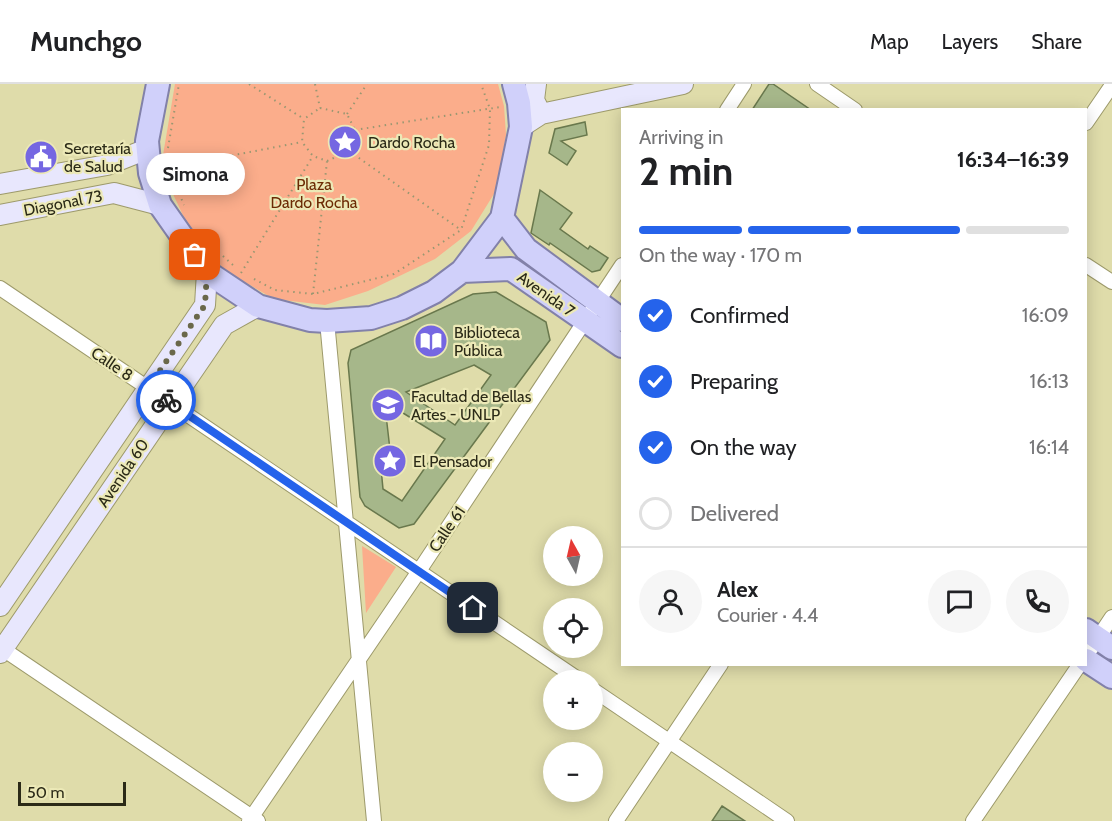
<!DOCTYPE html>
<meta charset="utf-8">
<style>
:root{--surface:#fff;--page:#f6f6f6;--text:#202124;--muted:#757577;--line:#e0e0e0;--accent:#2563eb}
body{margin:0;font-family:Cabin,sans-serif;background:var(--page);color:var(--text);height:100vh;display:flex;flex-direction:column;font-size:22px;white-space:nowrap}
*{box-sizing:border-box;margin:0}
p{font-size:20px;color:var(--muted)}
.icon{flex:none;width:33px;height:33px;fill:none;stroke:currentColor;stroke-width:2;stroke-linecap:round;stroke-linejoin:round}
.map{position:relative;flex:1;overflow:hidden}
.sheet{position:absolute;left:621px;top:24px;width:466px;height:558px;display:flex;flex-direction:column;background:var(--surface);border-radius:0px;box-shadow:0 3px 15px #0003}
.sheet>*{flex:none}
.needle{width:39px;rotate:352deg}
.fabs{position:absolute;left:543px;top:442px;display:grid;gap:12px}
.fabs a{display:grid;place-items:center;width:60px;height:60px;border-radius:50%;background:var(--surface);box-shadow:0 3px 15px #0003;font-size:30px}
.scale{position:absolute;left:18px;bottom:15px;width:108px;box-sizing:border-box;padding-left:6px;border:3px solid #2b2a17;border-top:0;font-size:16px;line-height:21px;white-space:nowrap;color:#2b2a17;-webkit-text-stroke:4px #ece9b7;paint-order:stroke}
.pin{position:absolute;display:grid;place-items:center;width:51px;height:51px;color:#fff;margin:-26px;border-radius:12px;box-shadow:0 3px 9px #0006}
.courier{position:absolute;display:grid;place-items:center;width:60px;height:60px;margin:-30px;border:4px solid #2563eb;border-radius:50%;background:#fff;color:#222;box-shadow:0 2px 8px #0007}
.bubble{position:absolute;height:42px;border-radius:21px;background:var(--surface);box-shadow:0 3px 15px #0003;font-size:20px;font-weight:800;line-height:42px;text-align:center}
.summary em{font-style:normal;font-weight:800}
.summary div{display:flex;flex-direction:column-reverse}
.summary{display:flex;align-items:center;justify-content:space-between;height:102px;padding:0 18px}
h1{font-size:39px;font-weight:800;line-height:45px}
.bar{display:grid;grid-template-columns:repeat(4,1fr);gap:9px 6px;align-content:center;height:72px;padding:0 18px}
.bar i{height:8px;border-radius:4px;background:var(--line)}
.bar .selected{background:var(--accent)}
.bar p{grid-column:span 4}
.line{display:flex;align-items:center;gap:15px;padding:0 18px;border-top:2px solid var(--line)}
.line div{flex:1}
.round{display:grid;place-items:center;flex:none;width:63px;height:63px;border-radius:32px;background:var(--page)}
ol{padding:0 18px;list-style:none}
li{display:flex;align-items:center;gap:18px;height:66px}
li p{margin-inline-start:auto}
li .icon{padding:6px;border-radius:50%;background:var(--accent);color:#fff;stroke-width:4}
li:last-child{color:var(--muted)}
li i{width:33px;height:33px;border:3px solid var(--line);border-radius:50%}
header{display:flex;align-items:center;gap:36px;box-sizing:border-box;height:84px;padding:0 30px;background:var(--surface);border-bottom:2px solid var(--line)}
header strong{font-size:28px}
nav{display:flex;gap:33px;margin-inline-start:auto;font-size:21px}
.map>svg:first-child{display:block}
.green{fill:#fbad8b}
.building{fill:#a6b78a;stroke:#69784d;stroke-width:1.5;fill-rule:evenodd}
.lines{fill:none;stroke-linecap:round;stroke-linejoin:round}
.minor-casing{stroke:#9d9a6b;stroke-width:16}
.secondary-casing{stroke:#9d9a6b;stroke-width:22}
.primary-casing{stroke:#8281a9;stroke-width:26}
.path{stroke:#999771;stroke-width:2;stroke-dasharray:1.5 4.5;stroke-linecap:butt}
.minor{stroke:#fff;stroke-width:14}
.secondary{stroke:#e8e7fd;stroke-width:20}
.primary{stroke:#d0d0fa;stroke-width:22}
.done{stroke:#6a684a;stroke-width:6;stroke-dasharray:0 10.8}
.route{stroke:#2563eb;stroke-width:8}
.labels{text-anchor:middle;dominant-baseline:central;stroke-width:4.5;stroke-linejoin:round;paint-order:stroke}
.poi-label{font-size:16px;fill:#2b2a17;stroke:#ece9b7;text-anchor:start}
.park-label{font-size:16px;fill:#6c2a04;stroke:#ece9b7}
.street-label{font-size:16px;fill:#2b2a17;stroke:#ece9b7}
</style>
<header>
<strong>Munchgo</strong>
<nav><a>Map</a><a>Layers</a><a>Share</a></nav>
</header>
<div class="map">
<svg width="1112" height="737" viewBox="0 0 1112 737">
<rect width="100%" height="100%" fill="#dfdcaa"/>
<path class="green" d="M175 0H498L504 22 506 51 497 105 471 147 435 175 368 207 325 221 274 215 224 186 188 142 165 93 162 77Z
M362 462 396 483 366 529Z"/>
<path class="building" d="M769 0H773L811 26H752Z
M585 38 587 51 561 57 576 67 567 81 549 69 555 45Z
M540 106 572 129 560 145 588 165 590 162 608 174 600 186 592 188 550 159 549 161 531 149Z
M496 208 546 238 550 256 414 440 399 444 365 422 360 413 348 279 351 266 473 210ZM474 281 491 291 455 341 406 308ZM403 329 445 355 402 417 383 405 381 384 392 383 386 331Z
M722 722 745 737H712Z"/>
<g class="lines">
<g class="minor-casing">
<path id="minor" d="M817 0 855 26
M727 26 744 0
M1086 39 1112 1
M1086 181 1112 198
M0 204 581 597
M327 237 374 737
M0 563 258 737
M1086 572 1112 533
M592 605 787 737
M249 737 419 487 622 181
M616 737 721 580
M973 737 1080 580"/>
</g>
<g class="secondary-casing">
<path id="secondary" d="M536 0 534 16 541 30
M521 43 541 30 683 0
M0 100 107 81 147 65
M0 131 114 109 160 121
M0 522 205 221 207 188
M0 569 224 241 258 222"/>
</g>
<g class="primary-casing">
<path id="primary" d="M158 0 147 57 150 89 160 121 207 188 258 222 310 236 327 237 371 234 402 224 434 208 462 187 502 134 521 43 519 19 514 0
M502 134 526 165 622 236
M462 187 511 185 622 262
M1086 546 1112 564
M1086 576 1112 593"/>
</g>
<path class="path" d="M249 0 304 35
M315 0 320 24
M320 24 347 30 355 46 349 67 327 77 313 72 302 58 304 35Z
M347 30 367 0
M355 46 500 23
M168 64 179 0
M349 67 461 146
M167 84 302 58
M172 93 184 121
M214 164 234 182
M241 189 313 72
M254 195 275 206 313 210 394 190 461 146 489 61 490 25 481 0
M313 210 327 77"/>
<use href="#minor" class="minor"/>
<use href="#secondary" class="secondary"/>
<use href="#primary" class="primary"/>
</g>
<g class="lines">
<path class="done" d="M166 316 148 304 205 221 207 188 195 171"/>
<path class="route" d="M166 316 473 524"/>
</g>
<defs>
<g id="sight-disc" transform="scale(1.725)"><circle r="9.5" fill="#7567e2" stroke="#ece9b7"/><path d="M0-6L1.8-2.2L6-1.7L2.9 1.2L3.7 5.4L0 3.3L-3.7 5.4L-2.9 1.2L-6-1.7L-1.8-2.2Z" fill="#fff"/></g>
<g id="civic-disc" transform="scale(1.725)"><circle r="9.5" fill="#7567e2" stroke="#ece9b7"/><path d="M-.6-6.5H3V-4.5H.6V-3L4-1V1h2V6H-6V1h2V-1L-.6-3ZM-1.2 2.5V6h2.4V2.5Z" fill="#fff"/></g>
<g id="library-disc" transform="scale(1.725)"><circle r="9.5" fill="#7567e2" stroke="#ece9b7"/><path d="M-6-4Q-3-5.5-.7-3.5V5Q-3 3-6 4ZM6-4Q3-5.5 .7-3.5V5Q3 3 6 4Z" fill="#fff"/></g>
<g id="university-disc" transform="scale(1.725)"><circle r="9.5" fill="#7567e2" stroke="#ece9b7"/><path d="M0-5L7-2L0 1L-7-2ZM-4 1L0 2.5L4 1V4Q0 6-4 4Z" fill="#fff"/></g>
</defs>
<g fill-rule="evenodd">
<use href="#sight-disc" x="345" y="58"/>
<use href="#civic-disc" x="41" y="73"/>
<use href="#library-disc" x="431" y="257"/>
<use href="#university-disc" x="388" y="321"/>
<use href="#sight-disc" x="390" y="377"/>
</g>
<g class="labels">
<g class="poi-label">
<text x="368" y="58">Dardo Rocha</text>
<text x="64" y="64">Secretaría<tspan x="64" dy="18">de Salud</tspan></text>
<text x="454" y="248">Biblioteca<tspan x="454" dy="18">Pública</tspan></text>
<text x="411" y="312">Facultad de Bellas<tspan x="411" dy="18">Artes - UNLP</tspan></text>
<text x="413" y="377">El Pensador</text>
</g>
<g class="park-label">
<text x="314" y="100">Plaza<tspan x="314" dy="18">Dardo Rocha</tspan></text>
</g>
<g class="street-label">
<text transform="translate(63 119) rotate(-11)">Diagonal 73</text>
<text transform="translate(546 210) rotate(35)">Avenida 7</text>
<text transform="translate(112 280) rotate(34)">Calle 8</text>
<text transform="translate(123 389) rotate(-56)">Avenida 60</text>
<text transform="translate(447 445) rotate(-56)">Calle 61</text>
</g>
</g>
</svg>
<div class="fabs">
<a><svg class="needle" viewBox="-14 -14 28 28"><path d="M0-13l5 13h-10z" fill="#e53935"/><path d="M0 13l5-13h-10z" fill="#757577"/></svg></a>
<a><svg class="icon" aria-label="locate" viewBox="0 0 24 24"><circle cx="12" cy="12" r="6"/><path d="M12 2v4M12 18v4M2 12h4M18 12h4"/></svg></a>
<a>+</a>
<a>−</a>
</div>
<div class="scale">50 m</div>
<div class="pin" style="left:195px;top:171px;background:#ea580c"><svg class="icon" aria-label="bag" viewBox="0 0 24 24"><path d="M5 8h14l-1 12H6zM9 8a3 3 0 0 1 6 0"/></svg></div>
<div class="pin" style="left:473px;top:524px;background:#1f2937"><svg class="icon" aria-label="home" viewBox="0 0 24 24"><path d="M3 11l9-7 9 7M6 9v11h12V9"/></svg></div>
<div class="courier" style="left:166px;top:316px"><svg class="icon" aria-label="bike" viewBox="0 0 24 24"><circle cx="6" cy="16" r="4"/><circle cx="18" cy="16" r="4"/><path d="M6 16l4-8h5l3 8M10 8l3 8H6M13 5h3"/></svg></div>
<div class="bubble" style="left:146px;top:69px;width:99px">Simona</div>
<section class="sheet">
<div class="summary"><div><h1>2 min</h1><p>Arriving in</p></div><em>16:34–16:39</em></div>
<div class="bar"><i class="selected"></i><i class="selected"></i><i class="selected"></i><i></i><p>On the way · 170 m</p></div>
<ol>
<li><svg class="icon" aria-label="check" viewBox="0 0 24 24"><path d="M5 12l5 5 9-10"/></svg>Confirmed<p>16:09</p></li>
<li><svg class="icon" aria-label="check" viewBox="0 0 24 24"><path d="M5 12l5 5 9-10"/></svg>Preparing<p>16:13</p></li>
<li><svg class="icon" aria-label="check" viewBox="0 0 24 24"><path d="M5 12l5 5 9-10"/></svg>On the way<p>16:14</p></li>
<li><i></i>Delivered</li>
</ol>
<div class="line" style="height:108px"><a class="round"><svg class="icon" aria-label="person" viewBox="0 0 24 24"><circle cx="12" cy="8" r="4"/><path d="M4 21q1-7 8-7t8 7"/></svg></a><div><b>Alex</b><p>Courier · 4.4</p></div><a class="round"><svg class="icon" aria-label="chat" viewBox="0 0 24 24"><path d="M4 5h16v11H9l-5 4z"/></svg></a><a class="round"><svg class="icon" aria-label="phone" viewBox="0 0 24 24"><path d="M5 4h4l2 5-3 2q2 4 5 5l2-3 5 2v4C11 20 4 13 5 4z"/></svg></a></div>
</section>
</div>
